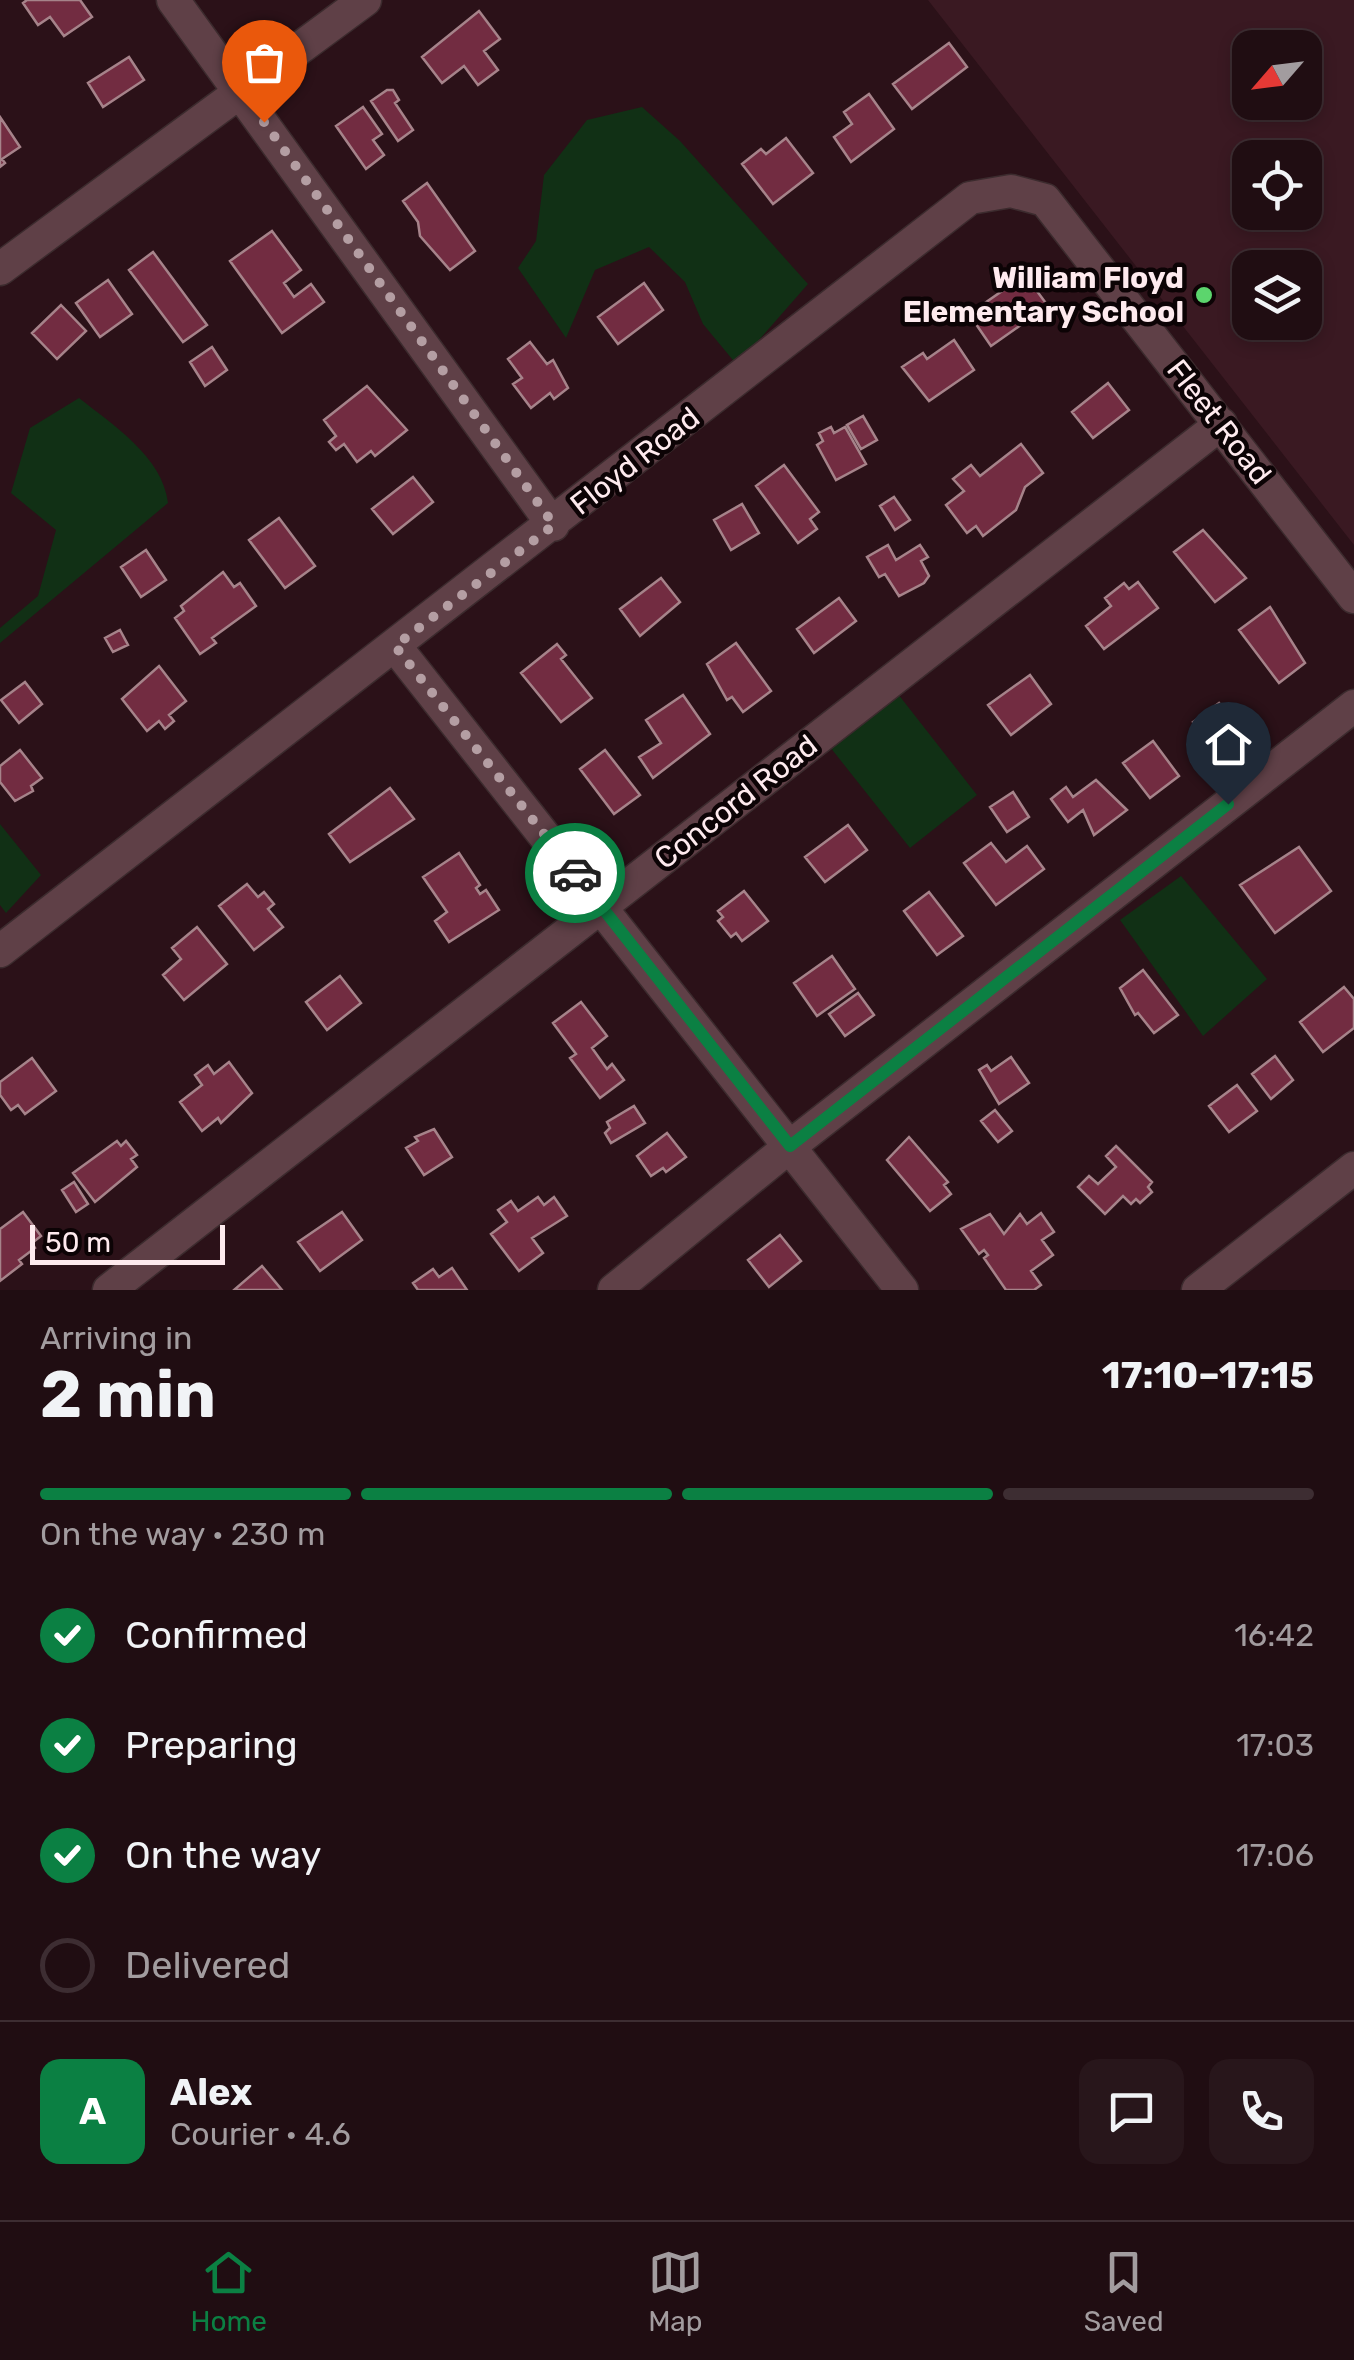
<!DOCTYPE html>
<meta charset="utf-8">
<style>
:root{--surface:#200d12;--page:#28161b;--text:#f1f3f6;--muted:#a29c9f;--line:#3d2d32;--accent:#0b8043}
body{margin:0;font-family:Rubik,sans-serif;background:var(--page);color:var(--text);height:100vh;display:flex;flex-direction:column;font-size:38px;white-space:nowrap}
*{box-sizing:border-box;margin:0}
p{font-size:32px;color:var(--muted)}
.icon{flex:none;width:55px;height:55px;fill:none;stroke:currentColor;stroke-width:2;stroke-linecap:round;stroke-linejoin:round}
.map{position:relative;height:1290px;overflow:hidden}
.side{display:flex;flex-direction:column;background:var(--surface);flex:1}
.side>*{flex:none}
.needle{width:65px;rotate:242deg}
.fabs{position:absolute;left:1232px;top:30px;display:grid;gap:20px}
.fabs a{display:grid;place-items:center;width:90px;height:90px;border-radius:20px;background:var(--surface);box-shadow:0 5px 15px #0003,0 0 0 2px var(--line);font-size:50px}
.scale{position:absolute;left:30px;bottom:25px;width:195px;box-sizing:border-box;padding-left:10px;border:5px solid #feeaee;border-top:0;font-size:28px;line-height:35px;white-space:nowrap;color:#feeaee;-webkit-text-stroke:8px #0c0305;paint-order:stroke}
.pin{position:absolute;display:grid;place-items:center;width:85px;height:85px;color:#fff;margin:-102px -42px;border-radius:50% 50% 50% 0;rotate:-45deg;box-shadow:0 0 10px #0007}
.pin .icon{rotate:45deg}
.courier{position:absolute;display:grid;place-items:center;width:100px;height:100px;margin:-50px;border:8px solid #0b8043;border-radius:50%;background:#fff;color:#222;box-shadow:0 2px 12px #0007}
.headline em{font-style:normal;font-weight:700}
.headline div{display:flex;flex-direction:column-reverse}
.headline{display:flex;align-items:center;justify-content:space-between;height:170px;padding:0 40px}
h1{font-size:65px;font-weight:700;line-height:75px}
.bar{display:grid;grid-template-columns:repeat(4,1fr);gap:15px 10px;align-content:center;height:120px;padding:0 40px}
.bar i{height:12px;border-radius:8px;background:var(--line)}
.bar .selected{background:var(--accent)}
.bar p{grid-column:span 4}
.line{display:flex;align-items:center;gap:25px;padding:0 40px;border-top:2px solid var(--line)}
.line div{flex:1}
.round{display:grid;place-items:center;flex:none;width:105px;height:105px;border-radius:20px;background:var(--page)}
ol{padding:0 40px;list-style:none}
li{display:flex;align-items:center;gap:30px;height:110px}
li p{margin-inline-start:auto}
li .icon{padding:10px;border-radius:50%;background:var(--accent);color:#fff;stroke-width:4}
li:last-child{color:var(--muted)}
li i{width:55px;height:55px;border:5px solid var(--line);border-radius:50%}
.tab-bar{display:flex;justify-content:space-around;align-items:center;height:140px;border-top:2px solid var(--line);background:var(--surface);font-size:28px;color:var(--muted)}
.tab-bar a{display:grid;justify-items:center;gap:5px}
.tab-bar .selected{color:var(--accent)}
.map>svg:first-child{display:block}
.built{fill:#3a1922;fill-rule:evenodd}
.green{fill:#113015}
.building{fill:#722c41;stroke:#a6838a;stroke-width:2.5}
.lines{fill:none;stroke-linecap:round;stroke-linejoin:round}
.street-casing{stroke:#3c2b2e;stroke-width:35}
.street{stroke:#5f4047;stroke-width:32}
.done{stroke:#b49ea3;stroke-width:10;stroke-dasharray:0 18}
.route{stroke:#0b8043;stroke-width:12}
.poi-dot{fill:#5cd56d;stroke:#0c0305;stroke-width:4}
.labels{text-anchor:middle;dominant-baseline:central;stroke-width:9;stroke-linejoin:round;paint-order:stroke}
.poi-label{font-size:30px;font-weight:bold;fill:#feeaee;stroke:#0c0305;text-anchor:end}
.street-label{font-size:30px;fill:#feeaee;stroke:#0c0305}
</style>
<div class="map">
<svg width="1354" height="1290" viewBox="0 0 1354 1290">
<rect width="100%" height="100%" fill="#2b1118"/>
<path class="built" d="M928 0H1354V545ZM1250 48H1305V102H1250ZM1250 158H1305V212H1250ZM1250 268H1305V322H1250Z"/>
<path class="green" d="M642 107 680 141 808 284 737 365 703 324 685 282 649 247 595 270 566 338 518 268 536 241 544 175 587 120Z
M79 398C113 425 163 457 168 503L0 643V628L38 596 56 530 11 493 30 428Z
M898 694 977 795 910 848 830 747Z
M0 824 41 875 6 913 0 905Z
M1181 876 1267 979 1203 1036 1120 920Z"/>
<path class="building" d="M27 0H80L92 17 64 36 50 17 38 25 23 3Z
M479 11 500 39 484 51 498 70 478 85 464 66 442 83 422 57Z
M949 43 967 67 912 109 893 84Z
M129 57 144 80 103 107 88 83Z
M387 90H393L399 100 395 103 413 130 398 141 371 101Z
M869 94 894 129 851 162 834 137 852 124 844 112Z
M363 107 382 134 373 140 384 155 366 169 336 126Z
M0 117 20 147 2 159 5 163 0 167Z
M786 138 813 173 773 204 742 164 761 149 766 154Z
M427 183 475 251 450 270 420 236 418 222 403 201Z
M272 231 301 270 284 283 294 297 311 284 324 302 282 333 230 261Z
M153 252 207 325 183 342 129 270Z
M1025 275 1048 306 991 346 969 314Z
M108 280 132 314 100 337 76 303Z
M644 283 663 310 618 344 598 317Z
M61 305 86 331 57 359 32 333Z
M954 340 974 370 929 401 902 367 923 353 927 359Z
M530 342 547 364 553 360 568 388 554 399 550 393 531 408 513 384 522 378 508 359Z
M212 347 227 370 205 386 190 362Z
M1108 383 1129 410 1093 438 1072 412Z
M367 386 407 430 375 456 371 451 357 462 344 444 336 450 329 442 336 436 324 420Z
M863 416 877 440 861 449 847 425Z
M831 427 834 433 845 427 866 464 836 480 817 445 823 441 819 433Z
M1021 444 1043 473 1025 487 1016 510 983 536 976 526 967 533 946 505 964 491 953 479 971 465 980 476Z
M784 465 819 512 810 519 817 529 798 543 756 486Z
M413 477 433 502 393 534 372 509Z
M894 497 910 520 895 530 880 506Z
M742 504 759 533 731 550 714 520Z
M279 518 315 566 285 588 249 540Z
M1203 530 1246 578 1215 602 1174 552Z
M888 545 896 560 920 545 928 557 921 561 929 576 924 583 899 596 885 574 879 577 867 557Z
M146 550 166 580 141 597 121 567Z
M223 572 234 587 240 583 256 606 212 638 216 643 200 654 175 618 184 611 181 606Z
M661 578 680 602 640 636 620 609Z
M1138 582 1158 608 1104 649 1086 626 1111 606 1105 598 1124 583 1129 589Z
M839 598 856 621 814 653 797 629Z
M1270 607 1305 663 1279 683 1239 630Z
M120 630 128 645 113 652 105 638Z
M736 643 771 691 743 712 732 697 727 700 707 664Z
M557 644 566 655 561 659 592 698 561 722 521 673Z
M159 666 186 701 169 715 174 721 165 729 159 721 147 731 122 699Z
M1030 675 1051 704 1011 735 988 705Z
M25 682 42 704 19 723 1 700Z
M683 695 710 734 653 778 639 757 661 743 646 720Z
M1219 703 1239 732 1213 750 1193 722Z
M1153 741 1179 776 1150 798 1123 763Z
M20 750 42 778 31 786 33 791 15 801 0 782V766Z
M605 750 640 795 614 814 580 769Z
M1096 780 1127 810 1094 835 1083 810 1068 822 1051 799 1066 787 1073 797Z
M390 788 414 819 350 862 329 834Z
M1013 792 1029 817 1007 832 990 807Z
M848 825 867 850 825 882 805 857Z
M991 843 1006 862 1027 846 1044 869 996 905 964 863Z
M1299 847 1331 891 1275 933 1240 885Z
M459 853 480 885 476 888 480 894 486 890 499 910 449 942 435 921 447 912 423 877Z
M247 884 258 897 264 892 274 904 268 909 283 927 254 950 219 906Z
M744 891 768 921 742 941 736 933 731 937 718 921 723 917 718 911Z
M929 892 963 936 937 955 904 911Z
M197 927 227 964 184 1000 163 975 181 959 172 948Z
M832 956 855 989 817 1016 794 983Z
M1143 970 1178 1015 1154 1033 1138 1013 1135 1015 1120 988Z
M340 976 361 1003 327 1030 306 1002Z
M1344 987 1354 999V1028L1323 1052 1300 1022Z
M858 993 874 1015 845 1036 829 1014Z
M581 1002 607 1036 592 1048 607 1069 612 1064 624 1080 600 1098 570 1058 576 1054 553 1023Z
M1275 1056 1293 1080 1271 1099 1252 1074Z
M1011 1057 1029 1083 999 1104 979 1070 987 1065 991 1071Z
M32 1058 56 1091 25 1114 18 1105 11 1110 0 1095V1082Z
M229 1062 252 1093 221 1123 218 1118 202 1131 180 1102 202 1085 195 1075 208 1065 214 1074Z
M1237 1085 1257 1111 1229 1132 1209 1106Z
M634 1106 645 1123 611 1143 605 1133 610 1128 607 1122Z
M995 1110 1012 1131 998 1142 981 1121Z
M434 1129 452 1157 424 1175 406 1148 418 1141 415 1137Z
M667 1133 686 1157 666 1172 663 1168 651 1176 637 1156Z
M909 1137 948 1182 944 1185 951 1194 930 1211 887 1160Z
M117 1141 121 1146 126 1141 137 1155 131 1159 137 1167 95 1202 73 1173Z
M1116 1146 1152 1182 1148 1187 1152 1192 1140 1203 1136 1199 1131 1204 1123 1196 1105 1214 1078 1187 1089 1176 1098 1184 1116 1167 1106 1156Z
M74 1182 88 1204 76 1212 62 1190Z
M538 1197 544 1205 554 1197 567 1216 532 1238 543 1253 519 1271 491 1234 507 1222 498 1210 511 1201 518 1211Z
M23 1212 41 1236 32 1243 35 1248 19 1260 22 1264 0 1281V1229Z
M342 1212 362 1240 320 1271 298 1242Z
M1041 1213 1054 1232 1042 1240 1053 1255 1031 1271 1041 1285 1034 1290H1006L984 1258 988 1255 984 1250 979 1254 961 1229 990 1214 1004 1234 1020 1214 1027 1224Z
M780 1235 801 1261 769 1287 748 1260Z
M262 1266 282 1290H234Z
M452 1268 467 1290H418L413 1283 433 1269 439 1277Z"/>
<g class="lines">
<g class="street-casing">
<path id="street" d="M173 0 553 525
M0 269 365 0
M395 646 902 1290
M0 951 970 198 1011 191 1045 200 1354 597
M109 1290 1221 424
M614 1290 789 1147 1354 706
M1198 1290 1354 1168"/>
</g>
<use href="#street" class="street"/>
</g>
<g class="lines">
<path class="done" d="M264 122 554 525 395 646 575 873"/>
<path class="route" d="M575 873 790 1146 1228 804"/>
</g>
<circle class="poi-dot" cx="1204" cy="295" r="10"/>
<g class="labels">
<g class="poi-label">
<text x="1184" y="278">William Floyd<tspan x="1184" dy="34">Elementary School</tspan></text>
</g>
<g class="street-label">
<text transform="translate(1219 422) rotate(52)">Fleet Road</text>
<text transform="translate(635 461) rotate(-38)">Floyd Road</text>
<text transform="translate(736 802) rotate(-38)">Concord Road</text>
</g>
</g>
</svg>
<div class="fabs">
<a><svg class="needle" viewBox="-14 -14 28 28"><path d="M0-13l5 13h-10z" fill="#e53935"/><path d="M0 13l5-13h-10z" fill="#a29c9f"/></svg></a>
<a><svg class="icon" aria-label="locate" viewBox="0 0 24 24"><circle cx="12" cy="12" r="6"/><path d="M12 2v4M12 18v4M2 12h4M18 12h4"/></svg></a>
<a><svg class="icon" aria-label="layers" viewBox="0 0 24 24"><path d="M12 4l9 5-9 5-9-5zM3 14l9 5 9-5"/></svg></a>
</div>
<div class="scale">50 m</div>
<div class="pin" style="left:264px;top:122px;background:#ea580c"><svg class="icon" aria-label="bag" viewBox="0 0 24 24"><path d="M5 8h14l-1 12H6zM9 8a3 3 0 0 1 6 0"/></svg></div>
<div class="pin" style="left:1228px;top:804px;background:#1f2937"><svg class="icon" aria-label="home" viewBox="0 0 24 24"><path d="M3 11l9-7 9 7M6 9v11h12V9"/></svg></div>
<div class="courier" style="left:575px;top:873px"><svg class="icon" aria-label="car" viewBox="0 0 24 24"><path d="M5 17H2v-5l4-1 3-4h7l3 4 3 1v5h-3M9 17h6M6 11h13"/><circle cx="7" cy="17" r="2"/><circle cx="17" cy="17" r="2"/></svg></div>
</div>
<section class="side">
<div class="headline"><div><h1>2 min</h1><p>Arriving in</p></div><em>17:10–17:15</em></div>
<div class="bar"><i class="selected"></i><i class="selected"></i><i class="selected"></i><i></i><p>On the way · 230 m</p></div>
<ol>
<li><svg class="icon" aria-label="check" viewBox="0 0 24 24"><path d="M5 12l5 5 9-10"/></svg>Confirmed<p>16:42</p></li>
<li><svg class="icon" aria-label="check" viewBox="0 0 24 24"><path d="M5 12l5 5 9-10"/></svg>Preparing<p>17:03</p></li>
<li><svg class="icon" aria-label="check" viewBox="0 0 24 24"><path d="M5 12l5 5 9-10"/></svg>On the way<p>17:06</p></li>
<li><i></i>Delivered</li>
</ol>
<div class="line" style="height:180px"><b class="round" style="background:var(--accent);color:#fff">A</b><div><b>Alex</b><p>Courier · 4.6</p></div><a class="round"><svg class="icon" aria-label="chat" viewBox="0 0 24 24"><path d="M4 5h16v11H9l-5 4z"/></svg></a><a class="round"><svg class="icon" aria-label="phone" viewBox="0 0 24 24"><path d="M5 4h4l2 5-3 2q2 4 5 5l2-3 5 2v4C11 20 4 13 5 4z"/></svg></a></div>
</section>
<nav class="tab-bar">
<a class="selected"><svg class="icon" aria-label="home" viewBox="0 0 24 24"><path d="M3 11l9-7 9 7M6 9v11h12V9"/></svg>Home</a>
<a><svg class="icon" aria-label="map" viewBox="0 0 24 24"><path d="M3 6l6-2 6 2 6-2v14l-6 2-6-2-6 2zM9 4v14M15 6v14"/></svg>Map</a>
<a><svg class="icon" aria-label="saved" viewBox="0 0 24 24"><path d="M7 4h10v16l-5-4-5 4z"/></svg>Saved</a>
</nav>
